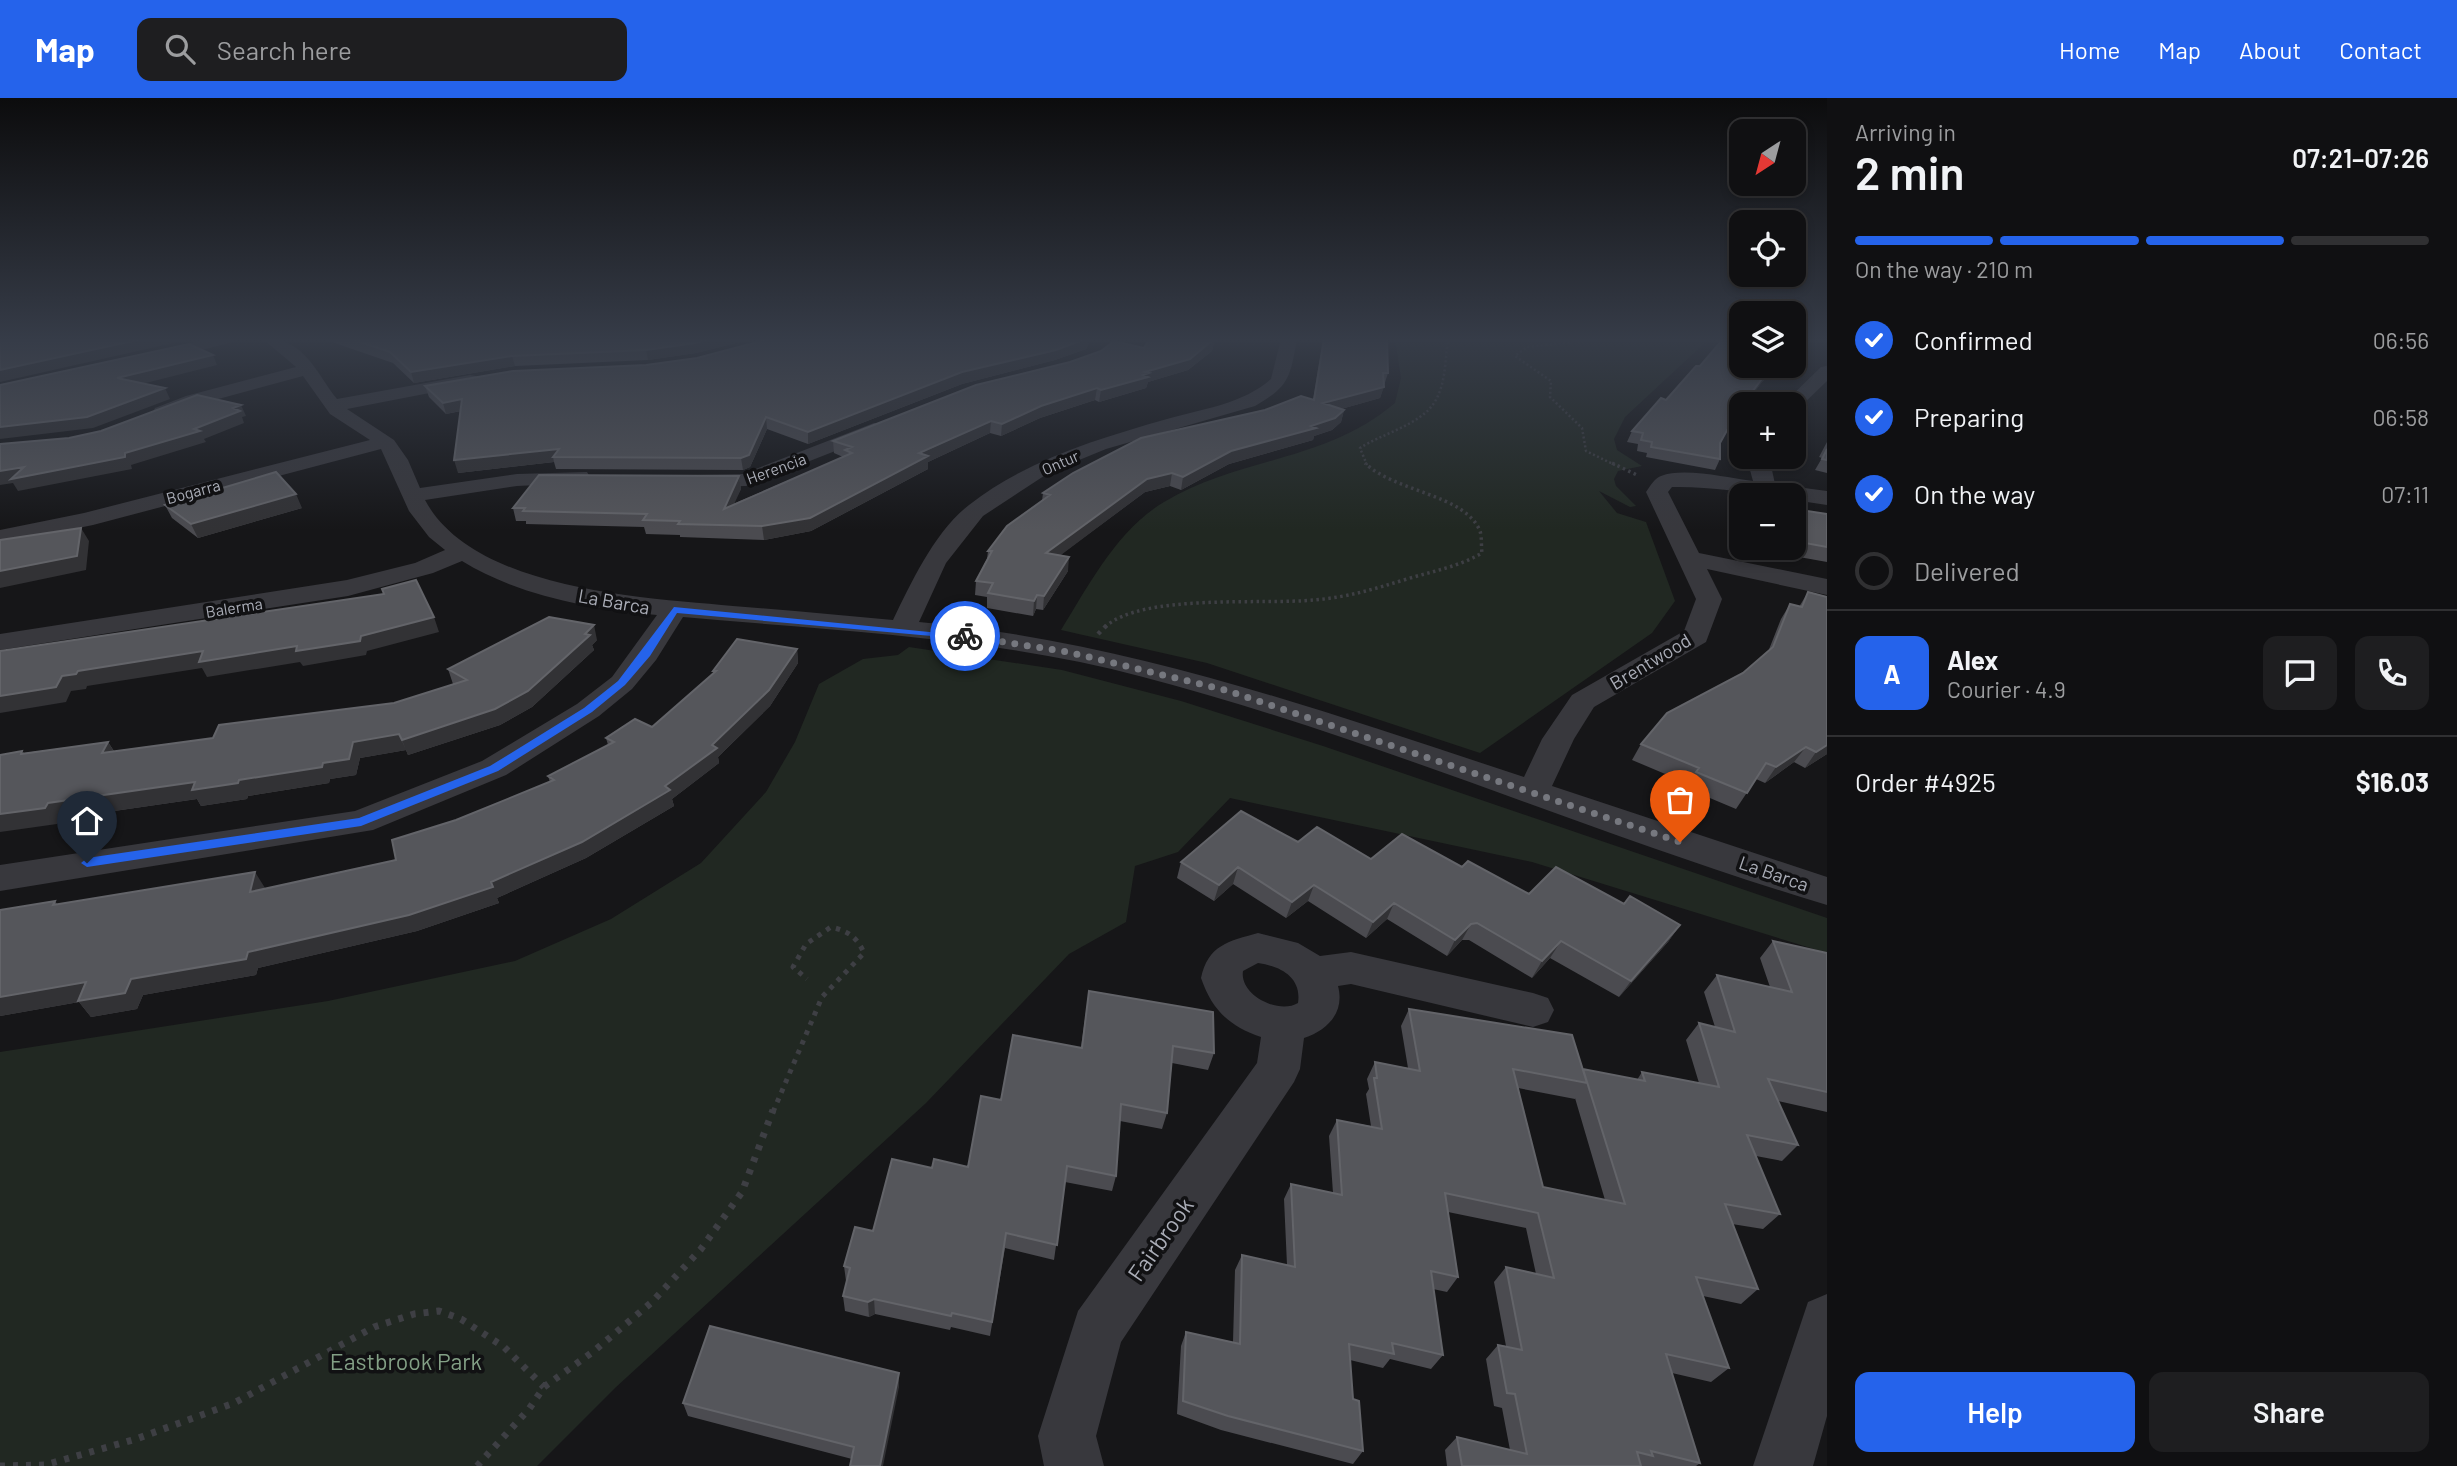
<!DOCTYPE html>
<meta charset="utf-8">
<style>
:root{--surface:#101012;--page:#1e1e20;--text:#f1f3f6;--muted:#9c9d9f;--line:#303032;--accent:#2563eb}
body{margin:0;font-family:Barlow,sans-serif;background:var(--page);color:var(--text);height:100vh;display:flex;flex-direction:column;font-size:26px;white-space:nowrap}
*{box-sizing:border-box;margin:0}
p{font-size:23px;color:var(--muted)}
.icon{flex:none;width:38px;height:38px;fill:none;stroke:currentColor;stroke-width:2;stroke-linecap:round;stroke-linejoin:round}
.map{position:relative;flex:1;overflow:hidden}
.sheet{display:flex;flex-direction:column;background:var(--surface);width:630px}
.sheet>*{flex:none}
.needle{width:46px;rotate:216deg}
.tools{position:absolute;left:1729px;top:21px;display:grid;gap:14px}
.tools a{display:grid;place-items:center;width:77px;height:77px;border-radius:14px;background:var(--surface);box-shadow:0 4px 10px #0003,0 0 0 2px var(--line);font-size:35px}
.pin{position:absolute;display:grid;place-items:center;width:60px;height:60px;color:#fff;margin:-72px -30px;border-radius:50% 50% 50% 0;rotate:-45deg;box-shadow:0 0 7px #0007}
.pin .icon{rotate:45deg}
.courier{position:absolute;display:grid;place-items:center;width:70px;height:70px;margin:-35px;border:5px solid #2563eb;border-radius:50%;background:#fff;color:#222;box-shadow:0 2px 9px #0007}
.head em{font-style:normal;font-weight:600}
.head div{display:flex;flex-direction:column-reverse}
.head{display:flex;align-items:center;justify-content:space-between;height:119px;padding:0 28px}
h1{font-size:46px;font-weight:600;line-height:52px}
.bar{display:grid;grid-template-columns:repeat(4,1fr);gap:10px 7px;align-content:center;height:84px;padding:0 28px}
.bar i{height:9px;border-radius:5px;background:var(--line)}
.bar .current{background:var(--accent)}
.bar p{grid-column:span 4}
.line{display:flex;align-items:center;gap:18px;padding:0 28px;border-top:2px solid var(--line)}
.line div{flex:1}
.round{display:grid;place-items:center;flex:none;width:74px;height:74px;border-radius:14px;background:var(--page)}
ol{padding:0 28px;list-style:none}
li{display:flex;align-items:center;gap:21px;height:77px}
li p{margin-inline-start:auto}
li .icon{padding:7px;border-radius:50%;background:var(--accent);color:#fff;stroke-width:4}
li:last-child{color:var(--muted)}
li i{width:38px;height:38px;border:4px solid var(--line);border-radius:50%}
.primary-button{display:flex;gap:14px;margin-top:auto;padding:14px 28px}
.primary-button a{flex:1;height:80px;border-radius:14px;background:var(--accent);color:#fff;font-size:28px;font-weight:600;line-height:80px;text-align:center}
.primary-button a+a{background:var(--page);color:var(--text)}
header{display:flex;align-items:center;gap:42px;box-sizing:border-box;height:98px;padding:0 35px;background:var(--accent);color:#fff}
header strong{font-size:33px}
nav{display:flex;gap:38px;margin-inline-start:auto;font-size:24px}
.search{width:490px;height:63px;background:var(--page);display:flex;align-items:center;gap:18px;box-sizing:border-box;padding:0 24px;border-radius:14px;color:var(--muted);font-size:26px}
main{display:flex;flex:1;min-height:0}
.map>svg:first-child{display:block}
.green{fill:#212822}
.lines{fill:none;stroke-linecap:round;stroke-linejoin:round}
.path-far4{stroke:#3e3f44;stroke-width:2.5;stroke-dasharray:2 2.5;stroke-linecap:butt}
.path-far3{stroke:#3e3f44;stroke-width:3.5;stroke-dasharray:2.5 3.5;stroke-linecap:butt}
.path-far2{stroke:#3e3f44;stroke-width:4.5;stroke-dasharray:3.5 5;stroke-linecap:butt}
.path-far1{stroke:#3e3f44;stroke-width:5;stroke-dasharray:4.5 6;stroke-linecap:butt}
.path{stroke:#3e3f44;stroke-width:7;stroke-dasharray:5 8;stroke-linecap:butt}
.minor{fill:#38383d;fill-rule:evenodd}
.wall{fill:#4b4b50;fill-rule:evenodd}
.shaded-wall{fill:#323235}
.building{fill:#55565b;stroke:#636469;stroke-width:2}
.route{fill:#2563eb}
.done{stroke:#76787f;stroke-width:7;stroke-dasharray:0 12.6}
.labels{text-anchor:middle;dominant-baseline:central;stroke-width:7;stroke-linejoin:round;paint-order:stroke}
.far-street-label{font-size:16px;fill:#aaadb7;stroke:#111113}
.street-label{font-size:19px;fill:#aaadb7;stroke:#111113}
.near-street-label{font-size:23px;fill:#aaadb7;stroke:#111113}
.near-park-label{font-size:23px;fill:#83a086;stroke:#111113}
</style>
<header>
<strong>Map</strong>
<div class="search"><svg class="icon" aria-label="search" viewBox="0 0 24 24"><circle cx="10" cy="10" r="6"/><path d="M15 15l6 6"/></svg>Search here</div>
<nav><a>Home</a><a>Map</a><a>About</a><a>Contact</a></nav>
</header>
<main>
<div class="map">
<svg width="1827" height="1368" viewBox="0 0 1827 1368">
<rect width="100%" height="100%" fill="#161618"/>
<path class="green" d="M1395 241H1709L1625 319 1614 341 1617 352 1642 368 1618 373 1614 381 1616 388 1636 408 1630 409 1599 393 1617 415 1646 424 1675 503 1652 535 1480 655 1207 565 1061 532C1089 487 1117 432 1164 404 1239 359 1326 364 1395 305L1401 280Z
M909 549 1062 572 1181 603 1323 648 1827 820V855L1532 764 1230 700 1178 754 1135 768 1126 824 1069 856 926 1005 615 1290 537 1368H0V954L328 903 515 863 611 821 701 765 766 694 795 644 819 586 863 561 898 557Z"/>
<g class="lines">
<path class="path-far4" d="M1601 241 1527 249 1515 258 1551 283 1550 299 1582 330 1586 353 1615 367
M1367 367 1360 350C1381 336 1420 327 1434 305 1446 287 1445 261 1448 241"/>
<path class="path-far3" d="M1612 365 1639 378
M1105 529C1142 495 1263 507 1314 502 1349 499 1374 491 1407 481 1433 473 1458 469 1482 455 1481 448 1482 439 1480 433 1465 396 1394 394 1365 365"/>
<path class="path-far2" d="M1098 536 1107 527"/>
<path class="path-far1" d="M773 1014 822 899 864 855C857 839 848 833 831 829L806 846 793 869 807 881"/>
<path class="path" d="M0 1368 45 1367 136 1341 234 1305 374 1229 414 1216 439 1213 461 1221 504 1249 544 1289
M477 1368 529 1311 544 1289 594 1253 652 1204 701 1151 742 1094 773 1012"/>
<path class="minor" d="M208 241H235L233 244 151 265 143 260 145 256Z
M263 241C304 239 315 273 337 301L470 277 476 278 479 282 476 286 347 311 394 342 408 362 420 390 517 376 587 374 590 379 579 385 517 388 425 402C473 492 644 500 733 508 787 512 840 517 893 522 911 485 935 433 969 407 1027 362 1097 341 1167 321 1202 311 1243 306 1271 281L1281 241H1297C1290 279 1290 288 1255 308L1106 351 1050 374 983 418 946 465 919 524C1128 543 1326 614 1524 679L1542 641 1572 597 1684 533 1696 501 1646 394C1650 388 1655 380 1661 378 1684 369 1728 380 1753 383L1750 372 1754 359H1774L1772 372 1775 386 1827 393V407L1794 402V397C1753 397 1713 388 1672 389L1668 394 1699 455 1827 481V497L1707 471 1722 501 1706 544 1594 609 1574 641 1552 688 1827 779V807C1597 738 1376 640 1143 579 994 539 836 533 683 519L656 562 632 591 599 618 506 677 373 732 0 793V767L355 713 482 663 577 606 612 579 657 517C591 511 519 498 462 463L433 475 348 498 0 552V536L347 482 415 465 445 452 429 439 409 413 381 351 93 427 0 446V432L84 415 370 342 330 316 303 278 200 306 162 320 153 314 155 310 186 298 296 269Z
M1827 268V283L1799 310 1794 311V306H1783L1821 269Z
M874 325 881 327 884 331 881 335 746 388 696 389 685 383 696 377 743 376Z
M1258 835 1298 845 1320 858 1351 854 1533 895 1548 900 1554 912 1548 924 1533 929 1351 886 1338 888C1345 914 1328 932 1304 940L1300 971 1294 984 1121 1244 1096 1338 1104 1368H1044L1038 1338 1078 1213 1257 965 1261 939C1229 928 1212 912 1201 880 1208 847 1229 843 1258 835ZM1258 865C1280 868 1302 879 1298 905 1279 917 1239 897 1243 873Z
M1827 1196V1318L1813 1368H1753L1808 1204Z"/>
</g>
<path class="wall" d="M323 241H752L696 255 648 262 515 268 414 285 393 265Z
M768 241H1091L1086 251 1055 262 962 286 808 346 767 331 750 369 743 372 556 371 554 364 458 375 461 313 446 316 429 299 425 288 646 267 697 260Z
M1149 241H1215L1212 253 1188 272 1148 284 1146 290 1099 304 1095 302 1040 320 1001 338 990 335 928 364V371L811 433 764 442 680 439V437L646 436 644 429 526 426V423H516L513 410 739 378 741 391 733 406 843 359 834 355 833 343 1144 250Z
M1323 241H1387L1388 275 1380 300 1341 311 1344 312 1341 324 1332 332 1314 338 1313 342 1229 366 1181 392 1170 388 1145 394 1060 457 1068 473 1043 512 1036 511 1033 518 987 510V499L975 497 976 483 987 461 988 453 1042 403 1043 395 1313 302Z
M1700 268H1778L1762 284 1745 306H1741L1720 346V361L1715 372 1646 359 1647 355 1637 353 1638 346 1627 344 1632 333 1666 302Z
M1827 344V375L1815 372 1822 360 1819 359Z
M1741 404V435L1735 416Z
M165 407 302 410 198 440 172 420Z
M1794 411 1827 416V464L1749 450H1794Z
M1808 494 1827 499V656L1805 670 1794 664 1765 685 1756 681 1736 711 1686 690 1689 686 1632 662 1641 646 1743 575 1768 554 1781 521 1790 506 1799 509Z
M597 542 592 547 594 552 532 609 500 627 408 657 406 652 360 660 356 677 330 681 329 685 248 698 247 701 201 708 197 701 59 721 57 726 22 653 24 655 108 644 114 653 213 640 394 605 453 586 448 571Z
M797 551 798 565 770 608 718 659 719 665 672 701 674 708 586 760 497 800 499 805 417 833 258 870 256 877 143 897 137 911 91 919 79 904 0 918V812L55 803 57 806 264 791 396 762 456 722 550 684 548 678 608 647 606 640 652 629 714 575 713 573Z
M1298 744 1371 761 1462 769 1529 796 1624 806 1680 827 1668 844 1619 899 1550 860 1532 880 1469 842H1462L1447 858 1387 821 1366 840 1308 803 1286 820 1233 786 1214 803 1177 780 1181 764Z
M1773 843 1827 855V1014L1778 1003 1798 1047 1782 1063 1756 1058 1780 1116 1763 1131 1732 1126 1758 1191 1741 1206 1703 1198 1729 1270 1711 1284 1672 1275 1700 1365 1696 1368H1447L1445 1352 1457 1339 1510 1352 1502 1310 1494 1308 1486 1261 1498 1247 1506 1248 1494 1184 1506 1169 1536 1176 1526 1130 1448 1114 1458 1179 1447 1194 1433 1191 1443 1257 1431 1271 1390 1261 1383 1270 1350 1262 1353 1301 1363 1353 1353 1366 1221 1332 1177 1316 1181 1248 1186 1234 1233 1244 1235 1172 1242 1157 1287 1167 1284 1101 1291 1086 1333 1095 1329 1038 1337 1022 1371 1028 1366 996 1369 991 1367 981 1375 964 1408 970 1401 928 1409 911 1583 972 1637 982 1642 974 1699 985 1686 942 1699 925 1715 929 1704 894 1717 877 1770 889 1760 860ZM1518 990 1575 1001V1000L1605 1102 1543 1089Z
M1089 893 1214 955 1208 972 1172 965 1167 1015 1162 1031 1120 1023 1116 1078 1112 1093 1065 1084 1054 1162 1005 1150 990 1238 951 1229 950 1232 875 1216 869 1219 845 1213 843 1198 847 1184 846 1183 844 1168 873 1133 932 1070 968 1069 1001 1002 1081 949Z
M899 1289 852 1361 688 1318 683 1305Z"/>
<path class="shaded-wall" d="M142 241H191L0 284V272Z
M711 241H752L696 255 648 262 646 252Z
M1085 241H1091L1086 251 1055 262 962 286 808 346V334L962 274Z
M1214 241H1215L1212 253 1188 272 1148 284 1146 290 1099 304 1101 292 1145 274Z
M213 257 217 267 122 291 117 280Z
M512 258 515 268 414 285 411 274Z
M1773 268H1778L1762 284 1745 306H1743L1767 274Z
M1384 289 1380 300 1320 317 1323 305Z
M165 290 170 301 93 330 0 341V329Z
M1097 290 1095 302 1040 320 1001 338 1002 326 1041 308Z
M462 301 465 312 446 316 443 305Z
M241 307 246 318 242 319 244 325 204 341 206 344 131 367 132 371 18 393 13 385 0 387V373L125 355 194 331 233 310Z
M1344 312 1341 324 1332 332 1314 338 1313 342 1229 366 1181 392 1183 379 1231 353 1311 328Z
M766 319 767 331 750 369 743 372 741 360Z
M991 323 990 335 928 364V371L811 433 764 442 762 428Z
M559 351 553 359 554 364 458 375 454 362Z
M1172 375 1170 388 1145 394 1045 469 1046 455 1147 381Z
M739 378 741 391 726 424 724 411Z
M296 396 302 410 198 440 191 426Z
M81 430 89 443 86 472 0 490V473Z
M1069 459 1068 473 1043 512 1044 498Z
M1037 497 1036 511 1033 518 1034 503Z
M434 519 439 534 367 553 366 557 303 568 300 564 207 579 202 570 87 588 86 591 71 593 66 604 0 615V598L78 573 203 553 361 538Z
M594 527 597 542 592 547 594 552 532 609 500 627 408 657 402 642 585 536Z
M797 551 798 565 770 608 718 659 719 665 672 701 674 708 586 760 497 800 499 805 417 833 258 870 256 877 143 897 137 911 91 919 79 904 0 918V899L86 884 131 881 248 854 491 784 665 688 712 647Z
M399 636 406 652 360 660 356 677 330 681 329 685 248 698 247 701 201 708 197 701 59 721 57 726 0 734V716L48 705 195 684 239 682 323 665 353 644Z
M108 644 118 660 102 655Z
M1827 647V656L1805 670 1816 654Z
M1806 649 1794 664 1765 685 1776 669Z
M1238 769 1233 786 1214 803 1219 787Z
M255 774 265 790 259 810 250 794Z
M1314 787 1308 803 1286 820 1292 804Z
M1394 805 1387 821 1366 840 1373 824Z
M1471 826 1462 842 1447 858 1455 842Z
M1680 827 1668 844 1619 899 1631 883Z
M1561 843 1550 860 1532 880 1542 863Z
M874 1201 875 1216 869 1219 868 1204Z
M899 1275V1289L883 1368H880Z"/>
<path class="building" d="M0 241H142L0 272Z
M351 241H711L695 245 646 252 512 258 411 274 390 254Z
M769 241H1085L1056 252 962 274 808 334 766 319 749 357 741 360 553 359 559 351 454 362 462 301 443 305 425 288 513 273 646 267 697 260Z
M1149 241H1214L1190 261 1145 274 1149 275 1143 277 1148 279 1101 292 1097 290 1041 308 1002 326 991 323 919 355 928 358 810 420 762 428 678 426 680 423 643 422 647 416 523 413 525 410H513L539 377 739 378 724 411 852 355 845 352 852 349 833 343 976 287 1070 264 1101 253 1114 243 1144 250Z
M1324 241H1387L1388 275H1383L1384 289 1323 305 1344 312 1335 320 1311 328 1316 330 1231 353 1183 379 1172 375 1147 381 1046 455 1069 459 1044 498 1037 497 1034 503 988 495 993 485 976 483 992 453H988L1007 428 1050 397 1043 395 1073 375 1141 340 1265 312 1301 298 1314 302Z
M1723 241H1741V268H1773L1767 274 1743 306H1741V309L1736 316 1720 345V361L1651 349 1652 344 1641 342 1643 335 1632 333 1661 300 1666 302 1696 268H1700Z
M1794 241H1804L1797 251H1794Z
M189 246 213 257 117 280 165 290 87 319 0 329V287Z
M197 297 241 307 233 310 240 313 194 331 200 333 125 355V359L11 381 24 369 0 373V346L69 340 101 333Z
M1827 351V362L1822 361Z
M276 374 296 396 191 426 165 407Z
M1794 411 1827 416V449L1794 443Z
M81 430 77 458 0 473V442Z
M416 482 434 519 361 538 360 543 296 553 297 548 199 564 203 553 78 573 76 576 62 578 56 589 0 598V553L384 496 382 491Z
M1808 494 1827 499V647L1816 654 1806 649 1776 669 1766 665 1747 695 1696 674 1699 670 1641 646 1667 615 1743 575 1773 549 1790 506 1802 509Z
M549 519 594 527 585 536 590 537 528 593 495 611 402 642 399 636 353 644 349 661 323 665 322 669 239 682 238 685 192 692 195 684 48 705 45 710 0 716V657L22 653 21 656 108 644 102 655 213 640 219 627 394 605 467 582 448 571Z
M737 541 797 551 769 592 712 647 717 650 665 688 670 692 582 744 491 784 493 789 409 817 248 854 246 861 131 881 125 895 78 903 86 884 0 899V812L55 803 53 807 255 774 250 794 396 762 392 742 456 722 554 682 548 678 614 644 606 640 635 621 652 629 716 573H713Z
M1241 713 1298 744 1317 729 1371 761 1402 736 1462 769 1468 763 1529 796 1556 769 1624 806 1630 798 1680 827 1631 883 1561 843 1542 863 1477 825 1471 826 1455 842 1394 805 1373 824 1314 787 1292 804 1238 769 1219 787 1181 764Z
M1773 843 1827 855V994L1768 981 1798 1047 1747 1037 1780 1116 1725 1106 1758 1191 1696 1179 1729 1270 1666 1256 1700 1365 1651 1353 1653 1358 1637 1354 1641 1368H1462L1457 1339 1527 1356 1515 1296 1507 1295 1498 1247 1522 1252 1506 1169 1554 1180 1538 1115 1445 1095 1458 1179 1431 1173 1443 1257 1392 1245 1394 1256 1349 1246 1353 1301 1359 1303 1363 1353 1228 1318 1183 1303 1186 1234 1240 1246 1242 1157 1295 1169 1291 1086 1342 1097 1337 1022 1382 1031 1374 980H1377L1375 964 1420 973 1409 911 1572 937 1587 985 1513 971 1543 1089 1625 1106 1583 971 1645 983 1642 974 1719 989 1699 925 1735 934 1717 877 1792 894Z
M1089 893 1213 914 1214 955 1173 948 1167 1015 1121 1006 1116 1078 1067 1068 1057 1147 1006 1135 992 1224 952 1215 951 1218 874 1201 868 1204 843 1198 850 1170 844 1168 855 1129 873 1133 892 1061 932 1070 934 1061 968 1069 981 998 1001 1002 1013 937 1082 950Z
M710 1228 899 1275 880 1368H850L854 1349 683 1305Z"/>
<linearGradient id="sky" x2="0" y2="1"><stop stop-color="#0c0c0d"/><stop offset="0.56" stop-color="#363c48"/><stop offset="1" stop-color="#363c48" stop-opacity="0"/></linearGradient>
<rect width="1827" height="432" fill="url(#sky)"/>
<path class="route" d="M674 509 970 538 965 541 677 515 650 558 625 587 592 614 498 673 361 728 87 769 81 765 87 760 359 720 490 668 584 610 618 583Z"/>
<g class="lines">
<path class="done" d="M965 538 1068 554 1225 592 1680 744"/>
</g>
<g class="labels">
<g class="far-street-label">
<text transform="translate(1060 364) rotate(-24)">Ontur</text>
<text transform="translate(776 370) rotate(-20)">Herencia</text>
<text transform="translate(193 393) rotate(-15)">Bogarra</text>
<text transform="translate(234 509) rotate(-9)">Balerma</text>
</g>
<g class="street-label">
<text transform="translate(614 503) rotate(10)">La Barca</text>
<text transform="translate(1650 563) rotate(-31)">Brentwood</text>
<text transform="translate(1774 775) rotate(19)">La Barca</text>
</g>
<g class="near-street-label">
<text transform="translate(1160 1141) rotate(-55)">Fairbrook</text>
</g>
<g class="near-park-label">
<text x="406" y="1263">Eastbrook Park</text>
</g>
</g>
</svg>
<div class="tools">
<a><svg class="needle" viewBox="-14 -14 28 28"><path d="M0-13l5 13h-10z" fill="#e53935"/><path d="M0 13l5-13h-10z" fill="#9c9d9f"/></svg></a>
<a><svg class="icon" aria-label="locate" viewBox="0 0 24 24"><circle cx="12" cy="12" r="6"/><path d="M12 2v4M12 18v4M2 12h4M18 12h4"/></svg></a>
<a><svg class="icon" aria-label="layers" viewBox="0 0 24 24"><path d="M12 4l9 5-9 5-9-5zM3 14l9 5 9-5"/></svg></a>
<a>+</a>
<a>−</a>
</div>
<div class="pin" style="left:1680px;top:744px;background:#ea580c"><svg class="icon" aria-label="bag" viewBox="0 0 24 24"><path d="M5 8h14l-1 12H6zM9 8a3 3 0 0 1 6 0"/></svg></div>
<div class="pin" style="left:87px;top:765px;background:#1f2937"><svg class="icon" aria-label="home" viewBox="0 0 24 24"><path d="M3 11l9-7 9 7M6 9v11h12V9"/></svg></div>
<div class="courier" style="left:965px;top:538px"><svg class="icon" aria-label="bike" viewBox="0 0 24 24"><circle cx="6" cy="16" r="4"/><circle cx="18" cy="16" r="4"/><path d="M6 16l4-8h5l3 8M10 8l3 8H6M13 5h3"/></svg></div>
</div>
<section class="sheet">
<div class="head"><div><h1>2 min</h1><p>Arriving in</p></div><em>07:21–07:26</em></div>
<div class="bar"><i class="current"></i><i class="current"></i><i class="current"></i><i></i><p>On the way · 210 m</p></div>
<ol>
<li><svg class="icon" aria-label="check" viewBox="0 0 24 24"><path d="M5 12l5 5 9-10"/></svg>Confirmed<p>06:56</p></li>
<li><svg class="icon" aria-label="check" viewBox="0 0 24 24"><path d="M5 12l5 5 9-10"/></svg>Preparing<p>06:58</p></li>
<li><svg class="icon" aria-label="check" viewBox="0 0 24 24"><path d="M5 12l5 5 9-10"/></svg>On the way<p>07:11</p></li>
<li><i></i>Delivered</li>
</ol>
<div class="line" style="height:126px"><b class="round" style="background:var(--accent);color:#fff">A</b><div><b>Alex</b><p>Courier · 4.9</p></div><a class="round"><svg class="icon" aria-label="chat" viewBox="0 0 24 24"><path d="M4 5h16v11H9l-5 4z"/></svg></a><a class="round"><svg class="icon" aria-label="phone" viewBox="0 0 24 24"><path d="M5 4h4l2 5-3 2q2 4 5 5l2-3 5 2v4C11 20 4 13 5 4z"/></svg></a></div>
<div class="line" style="height:91px"><div>Order #4925</div><b>$16.03</b></div>
<div class="primary-button"><a>Help</a><a>Share</a></div>
</section>
</main>
